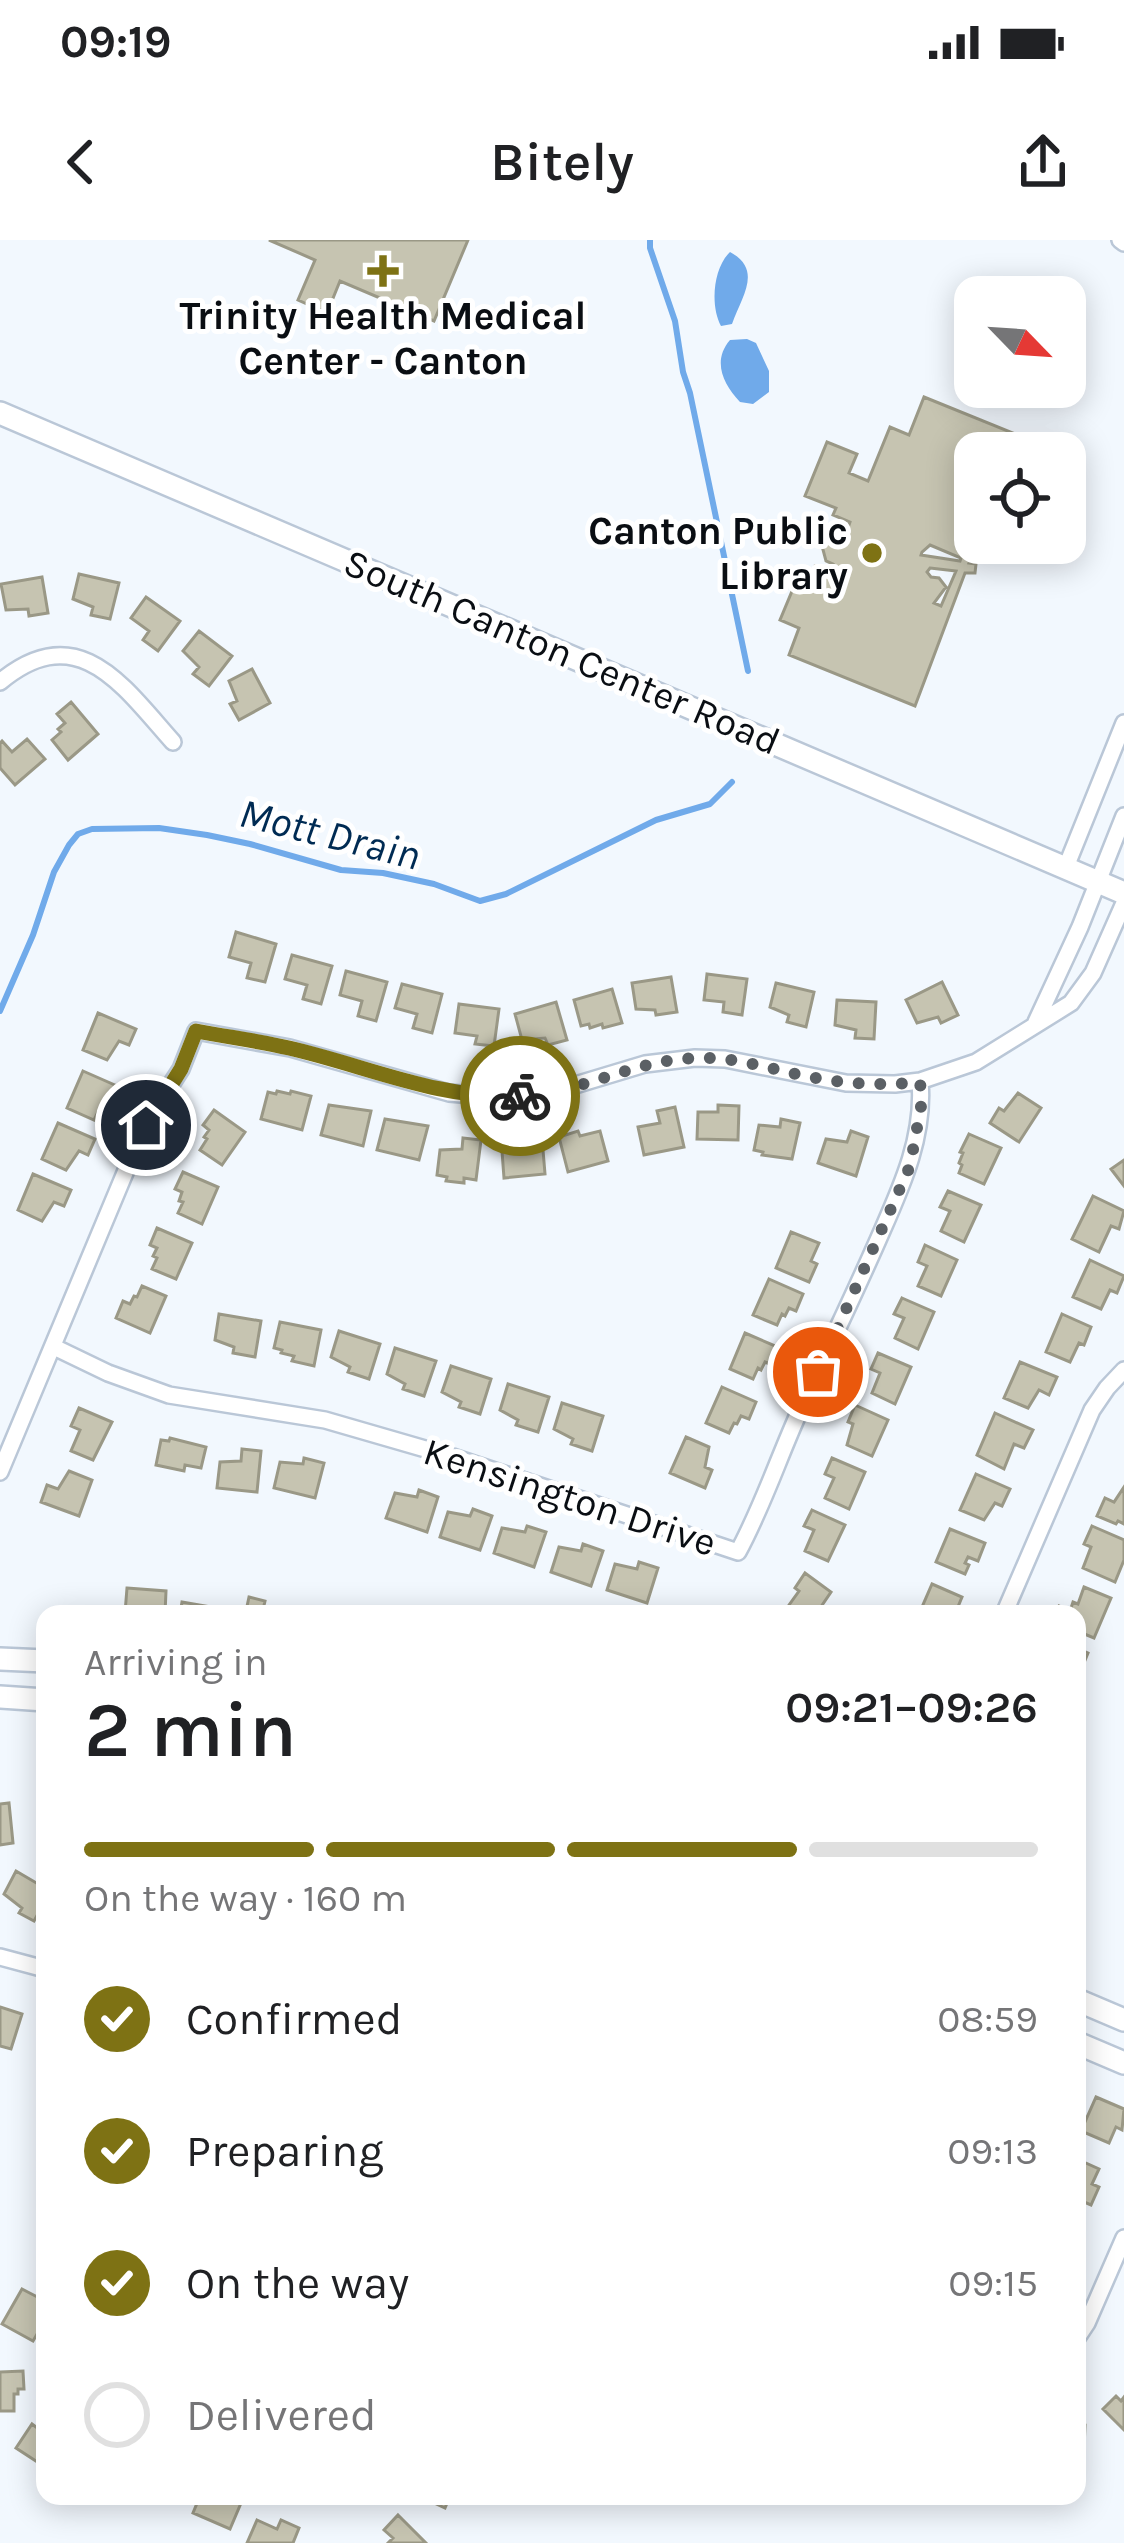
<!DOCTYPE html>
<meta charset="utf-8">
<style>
:root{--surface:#fff;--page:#f2f2f2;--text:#202124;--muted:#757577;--line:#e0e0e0;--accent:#7e7214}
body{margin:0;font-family:Karla,sans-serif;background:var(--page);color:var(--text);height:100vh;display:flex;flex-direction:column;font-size:45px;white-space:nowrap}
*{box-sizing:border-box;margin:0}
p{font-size:39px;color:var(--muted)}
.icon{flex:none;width:66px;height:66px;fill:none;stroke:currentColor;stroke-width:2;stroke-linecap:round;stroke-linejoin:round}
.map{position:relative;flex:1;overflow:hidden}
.side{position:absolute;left:36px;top:1365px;width:1050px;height:900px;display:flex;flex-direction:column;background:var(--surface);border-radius:24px;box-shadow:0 6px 30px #0003}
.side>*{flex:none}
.needle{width:78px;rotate:115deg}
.controls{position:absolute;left:954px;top:36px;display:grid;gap:24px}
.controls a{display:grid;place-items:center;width:132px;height:132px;border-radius:24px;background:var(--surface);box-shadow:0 6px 30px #0003;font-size:60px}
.pin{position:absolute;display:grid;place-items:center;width:102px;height:102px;color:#fff;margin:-51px;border:6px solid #fff;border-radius:50%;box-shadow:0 3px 12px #0007}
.courier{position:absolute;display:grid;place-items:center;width:120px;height:120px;margin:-60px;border:9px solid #7e7214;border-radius:50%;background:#fff;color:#222;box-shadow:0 3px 15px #0007}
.overview em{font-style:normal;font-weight:600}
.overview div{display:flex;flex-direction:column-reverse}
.overview{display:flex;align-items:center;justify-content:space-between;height:204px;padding:0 48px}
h1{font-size:78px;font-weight:600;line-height:90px}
.bar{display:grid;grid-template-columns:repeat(4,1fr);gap:18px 12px;align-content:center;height:144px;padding:0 48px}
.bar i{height:15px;border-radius:9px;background:var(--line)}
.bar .selected{background:var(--accent)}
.bar p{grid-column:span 4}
ol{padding:0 48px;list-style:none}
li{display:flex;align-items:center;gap:36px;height:132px}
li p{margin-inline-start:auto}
li .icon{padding:12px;border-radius:50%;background:var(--accent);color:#fff;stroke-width:4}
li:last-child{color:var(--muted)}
li i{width:66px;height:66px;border:6px solid var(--line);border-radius:50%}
.status{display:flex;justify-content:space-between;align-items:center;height:84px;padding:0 60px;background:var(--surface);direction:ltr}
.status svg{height:33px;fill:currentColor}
header{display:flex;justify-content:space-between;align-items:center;height:156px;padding:0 48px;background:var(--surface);font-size:54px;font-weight:600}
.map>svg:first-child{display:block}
.water{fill:#70aaea}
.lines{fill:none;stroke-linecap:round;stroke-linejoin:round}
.stream{stroke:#70aaea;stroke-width:6}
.building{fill:#c6c4b1;stroke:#9a9886;stroke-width:3;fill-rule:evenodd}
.street-casing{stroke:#bac7d7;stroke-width:20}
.secondary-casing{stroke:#bac7d7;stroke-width:26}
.street{stroke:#fff;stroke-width:15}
.secondary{stroke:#fff;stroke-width:21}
.done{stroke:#5b6065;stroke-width:12;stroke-dasharray:0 21.6}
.route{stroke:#7e7214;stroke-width:15}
.poi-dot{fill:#7e7214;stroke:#fff;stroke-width:4.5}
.labels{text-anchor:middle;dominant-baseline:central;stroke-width:10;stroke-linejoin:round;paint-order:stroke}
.poi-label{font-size:39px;font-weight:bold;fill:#0a0e13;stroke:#fff}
.street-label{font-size:39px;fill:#0a0e13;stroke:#fff}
.water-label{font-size:42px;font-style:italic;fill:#002b53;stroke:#fff}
</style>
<div class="status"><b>09:19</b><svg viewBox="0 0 49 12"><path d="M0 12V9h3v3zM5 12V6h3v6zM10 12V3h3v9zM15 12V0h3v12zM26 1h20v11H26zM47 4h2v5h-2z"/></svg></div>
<header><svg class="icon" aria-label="back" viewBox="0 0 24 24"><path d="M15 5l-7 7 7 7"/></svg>Bitely<svg class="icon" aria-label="share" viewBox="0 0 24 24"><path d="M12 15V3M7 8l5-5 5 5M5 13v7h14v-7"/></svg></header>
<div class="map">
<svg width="1124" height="2303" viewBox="0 0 1124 2303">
<rect width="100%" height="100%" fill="#f2f8fe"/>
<path class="water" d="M730 12C763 30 742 56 732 84L721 86C710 66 713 28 730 12Z
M747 99 756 103 769 131V152L753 164 740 162C723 144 712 121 730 100Z"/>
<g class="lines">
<path class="stream" d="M650 0V8L675 81 683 132 690 153 748 431
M0 771 33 695 54 632 69 605 78 594 92 589 159 588 207 595 250 604 341 630 383 633 434 644 480 661 506 654 656 580 710 564 732 542"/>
</g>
<path class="building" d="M269 0H468L434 81 340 41 327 73 298 60 315 20Z
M924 157 1020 196 1013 213H975V303H977L969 323 976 324 975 333H965L915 466 789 415 799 388 780 380 800 332 811 336 815 326 830 332 833 324 826 321 822 306 840 289 847 291 850 282 833 275 836 268 805 256 827 202 857 214 849 233 868 241 890 187 909 195ZM930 305 961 318 960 321 921 315 922 312ZM930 328 956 331 941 366 934 363 946 347 939 338 931 337 927 332Z
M79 334 119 343 110 379 91 375 93 367 73 359Z
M42 337 48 373 29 376 28 369 6 370 1 344Z
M146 357 180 381 158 411 143 400 149 391 131 378Z
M199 391 232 416 209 446 193 434 199 427 183 411Z
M252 429 270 463 239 480 230 464 237 461 229 441Z
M71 462 98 494 68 520 52 500 61 492 58 489 65 483 57 474Z
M27 499 45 519 15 545 0 528V503L2 501 12 512Z
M236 692 276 704 265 742 247 738 251 723 229 717Z
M292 715 332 726 321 764 303 759 307 745 285 739Z
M346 731 387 742 376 781 358 776 362 761 340 755Z
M707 734 747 739 742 775 723 772 724 762 704 760Z
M671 737 677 772 656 775 655 770 636 769 632 743Z
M942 742 958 775 941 783 938 777 917 783 906 760Z
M776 743 814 752 806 787 787 782 789 775 770 767Z
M402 744 442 754 432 793 413 788 417 774 395 768Z
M612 749 622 783 603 788 602 784 590 788 589 784 581 786 574 760Z
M837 760 876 762 874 799 855 798 856 790 835 785Z
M556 762 567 800 548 805 545 798 522 800 515 774Z
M459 764 499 769 494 806 475 804 477 796 455 793Z
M98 773 136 789 129 805 119 801 107 820 83 810Z
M83 831 117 846 110 862 108 861 102 873 98 872 94 880 67 868Z
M277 851 290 854 291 851 311 856 302 890 261 879 268 852 276 854Z
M1018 853 1041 868 1019 902 990 883 999 868 1004 871Z
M329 865 371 871 363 906 321 895Z
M718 865 739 866 738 900 697 899 698 872H718Z
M675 867 684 907 644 915 638 887 660 883 657 871Z
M214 870 245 892 222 925 200 910 207 899 204 897 209 890 203 885Z
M385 879 428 886 419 920 377 910Z
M781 879 800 883 792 919 762 915 763 912 754 910 759 885 780 887Z
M58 883 95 899 88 915 79 911 66 930 42 919Z
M578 891 580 896 600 891 608 921 568 932 559 897Z
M851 891 868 897 856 936 818 923 826 899 847 902Z
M969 894 1001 908 984 944 959 933 962 925 959 923 963 913 960 912Z
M463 898 481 900 476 940 464 938V943L446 941 447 937 437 935 440 910 462 909Z
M542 898 545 934 504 938 502 911 523 909 522 900Z
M1124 920V946L1111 929Z
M183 932 218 947 202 984 178 973 183 962 179 961 182 952 175 949Z
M33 934 71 950 64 966 54 962 42 981 18 970Z
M948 951 981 965 964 1002 941 991 950 971 940 967Z
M1093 956 1124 971 1119 989 1111 986 1099 1012 1072 999Z
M157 988 192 1003 176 1039 152 1029 157 1018 153 1016 157 1008 150 1005Z
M791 992 819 1003 811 1021 817 1024 809 1042 776 1028Z
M925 1005 957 1020 941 1056 918 1046 927 1026 918 1022Z
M1090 1020 1124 1036 1117 1053 1110 1050 1101 1069 1073 1057Z
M769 1039 803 1054 796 1071 789 1068 785 1076 782 1074 777 1085 753 1075Z
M142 1046 166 1056 150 1093 116 1078 123 1061 130 1064 134 1056 137 1057Z
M902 1058 934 1072 918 1109 895 1098 904 1078 894 1074Z
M219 1074 261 1081 255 1117 233 1113 234 1107 215 1100Z
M1062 1074 1091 1087 1084 1105 1079 1103 1070 1122 1046 1112Z
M280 1082 321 1090 314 1126 292 1121 294 1116 281 1113 282 1110 274 1108Z
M339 1091 380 1104 369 1139 348 1132 350 1127 331 1117Z
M745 1093 780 1108 772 1125 765 1122 761 1130 758 1128 753 1139 730 1129Z
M395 1108 436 1121 424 1156 403 1149 405 1144 387 1134Z
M878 1113 911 1127 895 1164 872 1153 880 1133 871 1129Z
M1020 1122 1057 1137 1049 1155 1039 1150 1028 1168 1004 1158Z
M451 1126 491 1139 480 1174 459 1167 461 1162 442 1152Z
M508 1144 549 1157 538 1192 516 1185 518 1180 500 1170Z
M722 1147 756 1162 749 1179 741 1176 737 1184 734 1183 729 1193 706 1183Z
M562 1163 603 1176 592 1211 571 1204 573 1199 554 1189Z
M855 1165 888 1180 872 1216 847 1205 853 1184 848 1182Z
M79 1168 112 1182 93 1220 71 1211 80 1190 71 1186Z
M995 1173 1033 1190 1024 1208 1014 1204 1004 1229 977 1215Z
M686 1197 709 1207 705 1227 712 1230 705 1248 670 1233Z
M170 1198 206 1207 201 1228 185 1225 184 1231 156 1225 161 1200 169 1201Z
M242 1209 261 1211 257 1252 217 1248 220 1222 241 1221Z
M304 1218 324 1223 315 1258 274 1248 280 1222 303 1224Z
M832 1218 865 1232 849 1269 825 1258 834 1238 825 1234Z
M69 1231 92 1240 79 1276 41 1262 47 1245 58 1249Z
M976 1234 1010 1249 1002 1266 995 1263 984 1280 960 1270Z
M1124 1247V1284L1118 1281 1116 1284 1097 1276 1105 1258 1114 1262Z
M419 1250 438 1257 427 1292 386 1278 395 1253 417 1257Z
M473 1269 492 1276 480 1310 440 1297 448 1272 470 1276Z
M812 1270 845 1285 828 1321 805 1311 814 1290 804 1286Z
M527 1286 546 1292 534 1327 494 1313 502 1288 525 1292Z
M1092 1286 1124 1300V1320L1115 1342 1083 1328 1091 1307 1084 1304Z
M950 1289 985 1303 978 1321 968 1317 965 1323 969 1325 965 1334 936 1322Z
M583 1304 603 1311 591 1346 551 1332 559 1307 581 1311Z
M639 1322 658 1328 647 1363 607 1350 615 1324 637 1329Z
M805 1333 831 1352 816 1374H786L784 1372 799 1351 795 1348Z
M932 1344 962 1357 955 1374H919Z
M1084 1347 1111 1358 1094 1398 1077 1391V1374H1055L1059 1366 1070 1371 1073 1362 1078 1364Z
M127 1348 166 1351 165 1374 125 1373Z
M249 1357 265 1361 262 1374H241L242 1370 246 1371Z
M182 1362 211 1367V1372L225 1374H180Z
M1077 1408 1088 1413 1077 1440Z
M9 1563 13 1603 0 1605V1564Z
M16 1631 45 1648V1661L34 1681 19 1673 22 1668 4 1654Z
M0 1767 22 1774 11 1809 0 1806Z
M1096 1857 1124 1869 1122 1890 1116 1887 1109 1903 1081 1891Z
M1077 1919 1099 1929 1092 1944 1099 1947 1091 1965 1077 1959Z
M22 2049 45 2061 42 2072 44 2073 39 2082 43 2084 33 2101 2 2084Z
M23 2131 24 2149H18V2154H14V2171H0V2132Z
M1116 2156 1121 2161 1124 2157V2190L1103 2169Z
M32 2184 40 2190 42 2187 45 2189V2227L16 2208Z
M1077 2184 1085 2185 1084 2209 1077 2208Z
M200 2256H244L230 2289 193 2273Z
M419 2256H450L445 2268Z
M398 2275 426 2303H388L393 2298 384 2290Z
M257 2280 277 2289 281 2280 299 2288 293 2303H247Z"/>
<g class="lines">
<g class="street-casing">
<path id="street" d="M1120 0 1124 3
M0 442C78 377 123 446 173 502
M1066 627 1124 483
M1036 782 1080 687 1124 576
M54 1107 108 1133 169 1155 325 1180 453 1217 738 1312C763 1266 779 1216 801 1168 826 1112 853 1057 878 1000 900 950 925 898 920 841
M0 1232 145 885 181 829 196 791 290 808 449 853 497 857 542 855 645 824 695 818 725 819 846 843 895 844 920 841 976 822 1071 763 1093 733 1124 663
M1004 1374 1092 1170 1107 1148 1124 1130
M0 1717 45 1729
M1077 2098 1087 2083 1124 1998"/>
</g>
<g class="secondary-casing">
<path id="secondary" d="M0 173 1124 653
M0 1419 45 1421
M0 1457 45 1460
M1077 1760 1124 1780
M1077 1803 1124 1823"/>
</g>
<use href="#street" class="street"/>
<use href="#secondary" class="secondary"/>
</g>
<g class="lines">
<path class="done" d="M520 856C582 853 638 818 700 818 738 817 773 830 810 837 846 844 883 846 920 842L922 861 910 926 818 1132"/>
<path class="route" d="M146 885 181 829 196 791C227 797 259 801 289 808 367 826 440 860 520 856"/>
</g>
<g class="poi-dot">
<path d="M377 13h12v12h12v12h-12v12h-12v-12h-12v-12h12z"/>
<circle cx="872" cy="313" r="12"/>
</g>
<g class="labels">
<g class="poi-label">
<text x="383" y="76">Trinity Health Medical<tspan x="383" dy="45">Center - Canton</tspan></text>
<text x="848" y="291" text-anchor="end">Canton Public<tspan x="848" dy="45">Library</tspan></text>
</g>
<g class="street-label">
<text transform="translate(562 412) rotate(23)">South Canton Center Road</text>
<text transform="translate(570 1257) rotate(18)">Kensington Drive</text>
</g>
<g class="water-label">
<text transform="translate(330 594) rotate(14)">Mott Drain</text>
</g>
</g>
</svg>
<div class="controls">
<a><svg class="needle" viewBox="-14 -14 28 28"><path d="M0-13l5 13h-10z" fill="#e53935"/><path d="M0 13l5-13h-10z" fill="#757577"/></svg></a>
<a><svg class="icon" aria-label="locate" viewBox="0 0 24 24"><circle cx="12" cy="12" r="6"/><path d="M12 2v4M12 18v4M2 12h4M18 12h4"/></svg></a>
</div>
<div class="pin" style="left:818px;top:1132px;background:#ea580c"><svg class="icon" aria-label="bag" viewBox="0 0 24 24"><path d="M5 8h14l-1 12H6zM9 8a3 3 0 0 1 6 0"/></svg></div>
<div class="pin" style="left:146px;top:885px;background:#1f2937"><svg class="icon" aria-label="home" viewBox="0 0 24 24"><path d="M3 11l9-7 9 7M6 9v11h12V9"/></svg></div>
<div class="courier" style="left:520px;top:856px"><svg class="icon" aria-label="bike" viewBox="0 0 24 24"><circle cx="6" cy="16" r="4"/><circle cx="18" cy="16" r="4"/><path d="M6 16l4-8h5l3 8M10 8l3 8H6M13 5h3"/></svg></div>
<section class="side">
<div class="overview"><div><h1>2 min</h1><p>Arriving in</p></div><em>09:21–09:26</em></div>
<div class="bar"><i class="selected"></i><i class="selected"></i><i class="selected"></i><i></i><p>On the way · 160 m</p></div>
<ol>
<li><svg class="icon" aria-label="check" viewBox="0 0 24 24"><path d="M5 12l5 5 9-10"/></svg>Confirmed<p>08:59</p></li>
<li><svg class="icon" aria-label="check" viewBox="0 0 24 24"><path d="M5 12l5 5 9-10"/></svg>Preparing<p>09:13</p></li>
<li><svg class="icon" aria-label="check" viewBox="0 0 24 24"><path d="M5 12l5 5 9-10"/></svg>On the way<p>09:15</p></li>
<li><i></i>Delivered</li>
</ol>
</section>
</div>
